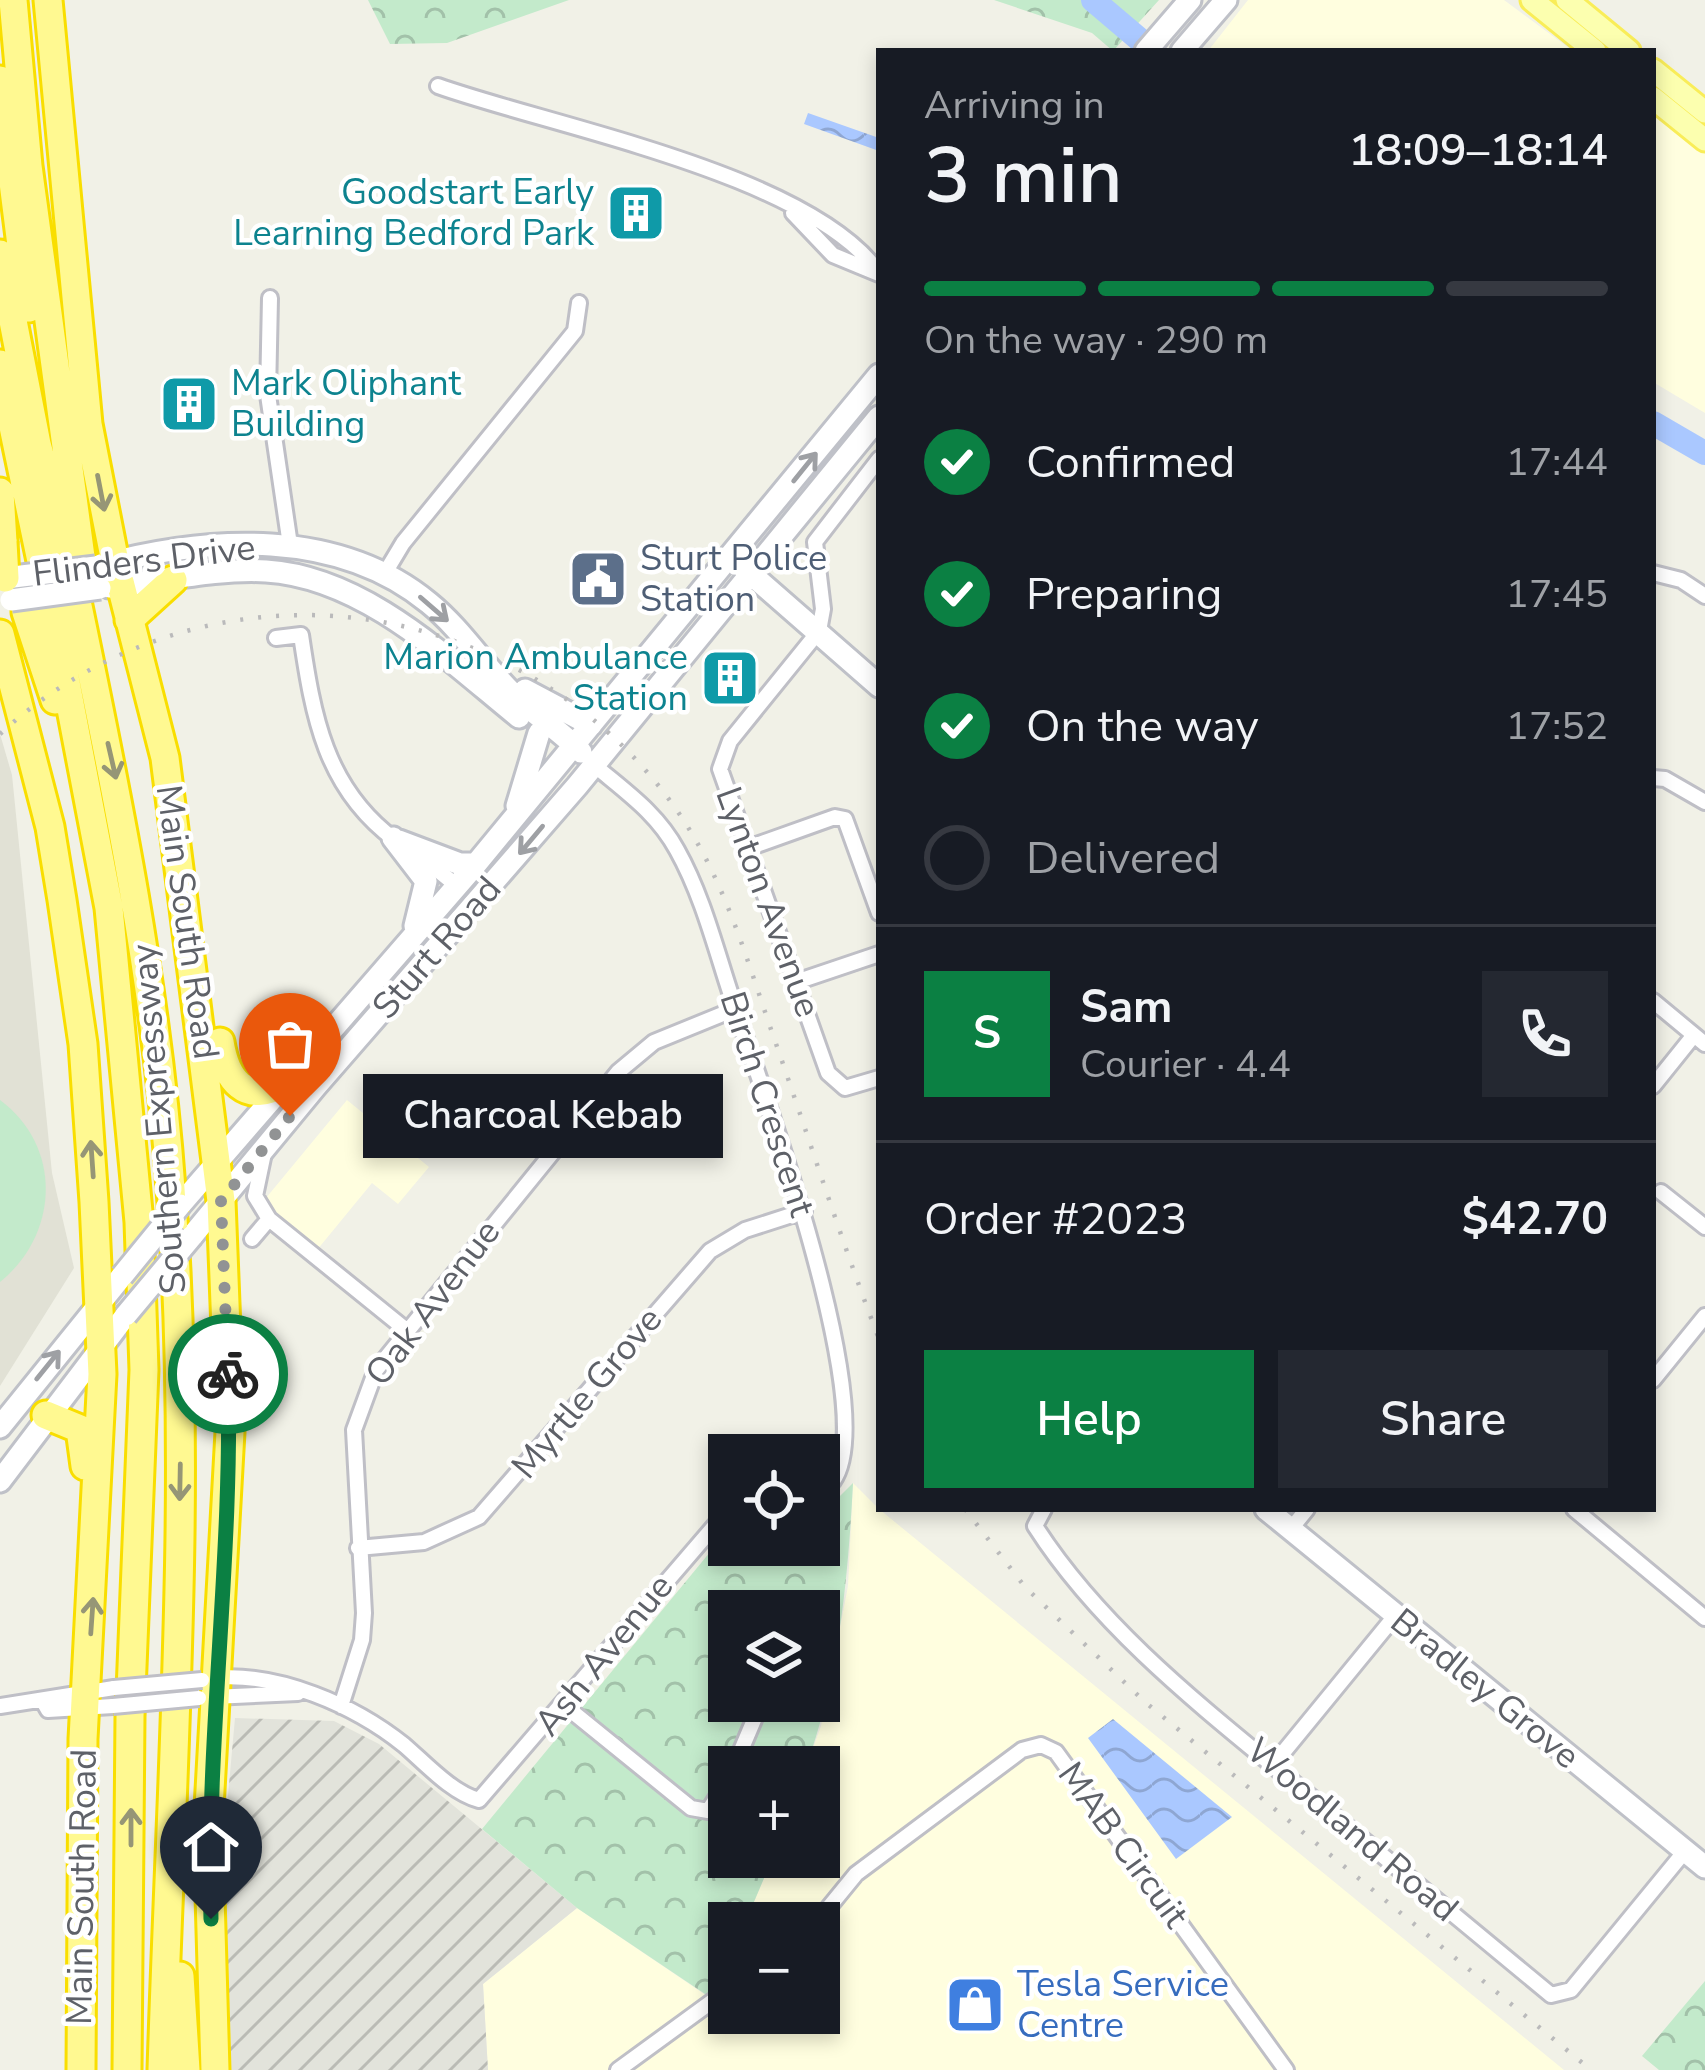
<!DOCTYPE html>
<meta charset="utf-8">
<style>
:root{--surface:#171b24;--page:#242831;--text:#f1f3f6;--muted:#9ea1a6;--line:#363941;--accent:#0b8043}
body{margin:0;font-family:"Nunito Sans",sans-serif;background:var(--page);color:var(--text);height:100vh;display:flex;flex-direction:column;font-size:45px;white-space:nowrap}
*{box-sizing:border-box;margin:0}
p{font-size:39px;color:var(--muted)}
.icon{flex:none;width:66px;height:66px;fill:none;stroke:currentColor;stroke-width:2;stroke-linecap:round;stroke-linejoin:round}
.map{position:relative;flex:1;overflow:hidden}
.sheet{position:absolute;left:876px;top:48px;width:780px;height:1464px;display:flex;flex-direction:column;background:var(--surface);border-radius:0px;box-shadow:0 6px 18px #0003}
.sheet>*{flex:none}
.controls{position:absolute;left:708px;top:1434px;display:grid;gap:24px}
.controls a{display:grid;place-items:center;width:132px;height:132px;border-radius:0px;background:var(--surface);box-shadow:0 6px 18px #0003;font-size:60px}
.pin{position:absolute;display:grid;place-items:center;width:102px;height:102px;color:#fff;margin:-123px -51px;border-radius:50% 50% 50% 0;rotate:-45deg;box-shadow:0 0 12px #0007}
.pin .icon{rotate:45deg}
.courier{position:absolute;display:grid;place-items:center;width:120px;height:120px;margin:-60px;border:9px solid #0b8043;border-radius:50%;background:#fff;color:#222;box-shadow:0 3px 15px #0007}
.bubble{position:absolute;height:84px;border-radius:0px;background:var(--surface);box-shadow:0 6px 18px #0003;font-size:39px;font-weight:600;line-height:84px;text-align:center}
.head em{font-style:normal;font-weight:600}
.head div{display:flex;flex-direction:column-reverse}
.head{display:flex;align-items:center;justify-content:space-between;height:204px;padding:0 48px}
h1{font-size:78px;font-weight:600;line-height:90px}
.bar{display:grid;grid-template-columns:repeat(4,1fr);gap:18px 12px;align-content:center;height:144px;padding:0 48px}
.bar i{height:15px;border-radius:9px;background:var(--line)}
.bar .current{background:var(--accent)}
.bar p{grid-column:span 4}
.line{display:flex;align-items:center;gap:30px;padding:0 48px;border-top:3px solid var(--line)}
.line div{flex:1}
.round{display:grid;place-items:center;flex:none;width:126px;height:126px;border-radius:0px;background:var(--page)}
ol{padding:0 48px;list-style:none}
li{display:flex;align-items:center;gap:36px;height:132px}
li p{margin-inline-start:auto}
li .icon{padding:12px;border-radius:50%;background:var(--accent);color:#fff;stroke-width:4}
li:last-child{color:var(--muted)}
li i{width:66px;height:66px;border:6px solid var(--line);border-radius:50%}
.action{display:flex;gap:24px;margin-top:auto;padding:24px 48px}
.action a{flex:1;height:138px;border-radius:0px;background:var(--accent);color:#fff;font-size:48px;font-weight:600;line-height:138px;text-align:center}
.action a+a{background:var(--page);color:var(--text)}
.map>svg:first-child{display:block}
.commercial{fill:#fffedf}
.industrial{fill:url(#industrial-furrows)}
.education{fill:#e1e1d5}
.green{fill:#c3eacb}
.forest{fill:url(#forest-crowns);fill-rule:evenodd}
.water{fill:url(#water-waves)}
.lines{fill:none;stroke-linecap:round;stroke-linejoin:round}
.river{stroke:#aac8ff;stroke-width:24}
.street-casing{stroke:#bfbfc6;stroke-width:20}
.secondary-casing{stroke:#bfc1c8;stroke-width:27}
.primary-casing{stroke:#f9ed58;stroke-width:27}
.highway-casing{stroke:#f9de00;stroke-width:33}
.street{stroke:#fff;stroke-width:14}
.secondary{stroke:#fff;stroke-width:21}
.primary{stroke:#fcffaf;stroke-width:21}
.highway{stroke:#fff991;stroke-width:27}
.rail{stroke:#bababb;stroke-width:4.5;stroke-dasharray:3 15;stroke-linecap:butt}
.street-bridge-casing{stroke:#bfbfc6;stroke-width:20;stroke-linecap:butt}
.secondary-bridge-casing{stroke:#bfc1c8;stroke-width:27;stroke-linecap:butt}
.highway-bridge-casing{stroke:#f9de00;stroke-width:33;stroke-linecap:butt}
.street-bridge{stroke:#fff;stroke-width:14}
.secondary-bridge{stroke:#fff;stroke-width:21}
.highway-bridge{stroke:#fff991;stroke-width:27}
.oneway{stroke:#9ea0a4}
.oneway2{stroke:#969676}
.done{stroke:#919394;stroke-width:12;stroke-dasharray:0 21.6}
.route{stroke:#0b8043;stroke-width:15}
.labels{text-anchor:middle;dominant-baseline:central;stroke-width:9;stroke-linejoin:round;paint-order:stroke}
.culture-label{font-size:36px;fill:#0d838f;stroke:#fff;text-anchor:end}
.service-label{font-size:36px;fill:#4e5e75;stroke:#fff;text-anchor:start}
.street-label{font-size:36px;fill:#5e6168;stroke:#fff}
.shop-label{font-size:36px;fill:#366cbe;stroke:#fff;text-anchor:start}
</style>
<div class="map">
<svg width="1705" height="2070" viewBox="0 0 1705 2070">
<defs>
<pattern id="industrial-furrows" width="10" height="10" patternUnits="userSpaceOnUse" patternTransform="scale(3)"><rect width="10" height="10" fill="#e2e3db"/><path d="M-1 1l2-2M0 10L10 0M9 11l2-2" fill="none" stroke="#babbb5"/></pattern>
<pattern id="forest-crowns" width="20" height="18" patternUnits="userSpaceOnUse" patternTransform="scale(3)"><rect width="20" height="18" fill="#c3eacb"/><path d="M2 6a3 3 0 1 1 6 0M12 15a3 3 0 1 1 6 0" fill="none" stroke="#a2c1a9"/></pattern>
<pattern id="water-waves" width="16" height="10" patternUnits="userSpaceOnUse" patternTransform="scale(3)"><rect width="16" height="10" fill="#aac8ff"/><path d="M0 5q4-4 8 0t8 0" fill="none" stroke="#8ea6d2"/></pattern>
</defs>
<rect width="100%" height="100%" fill="#f1f1e7"/>
<path class="commercial" d="M1248 0H1504L1573 51H1208Z
M1653 111 1705 153V413L1653 382Z
M347 1100 429 1167 398 1204 372 1183 317 1250 261 1204Z
M853 1483 879 1509 1564 2070H488L483 1984 577 1908 707 1996 729 1955V2013H819V1923H745L773 1857H819V1767H806L821 1726 848 1586Z"/>
<path class="industrial" d="M235 1718 334 1721 379 1744 577 1908 483 1984 488 2070H223L217 1917Z"/>
<path class="education" d="M0 734 12 775 52 1173 74 1268 0 1386Z"/>
<path class="green" d="M0 1100C63 1147 59 1234 0 1282Z"/>
<path class="forest" d="M368 0H569L447 43 390 44Z
M994 0H1159L1113 51 1092 33Z
M853 1483C848 1579 839 1676 806 1767H729V1857H773L745 1923H729V1955L708 1996 577 1908 482 1829 729 1529V1545H819V1501L836 1500ZM729 1611H819V1701H729Z
M1705 1981V2070H1659L1642 2056Z"/>
<path class="water" d="M808 113 879 138V151L804 124Z
M1113 1719 1232 1817 1176 1859 1088 1738Z"/>
<g class="lines">
<path class="river" d="M1093 0 1153 51
M1653 423 1705 453"/>
<g class="street-casing">
<path id="street" d="M438 86C550 126 810 174 879 273
M793 213 833 255 879 274
M270 298 268 395 290 545
M879 459 815 542 823 609 819 631 730 741 720 769 828 1073 845 1088 879 1078
M385 573 403 543 575 331 579 303
M1653 573 1681 580 1705 596
M276 638 301 635C313 716 325 788 395 840
M594 765C626 792 657 813 677 850 705 900 718 959 737 1013 764 1095 882 1414 833 1481L819 1485
M1653 778 1665 779 1705 802
M748 848 835 817 845 819 879 913
M419 855 457 886
M796 982 879 954
M1653 1001 1705 1044
M1653 1086 1694 1035
M264 1153 255 1196 269 1219 405 1329
M1661 1192 1705 1227
M252 1239 269 1219
M1653 1380 1705 1316
M1044 1509 1035 1526C1099 1626 1198 1704 1288 1778 1376 1850 1463 1922 1551 1995L1571 1990 1685 1851
M1574 1509 1705 1618
M1290 1530 1307 1509
M358 1548 424 1542 479 1517 710 1251 745 1230 804 1211
M214 1678C278 1672 354 1705 404 1745 425 1763 452 1793 479 1800L729 1509
M213 1697 298 1693
M44 1703 48 1710 113 1706
M564 1705 691 1808 708 1811 729 1778
M0 1706 114 1688
M341 1706 362 1640 364 1613 354 1430 376 1370 618 1072 654 1042 735 1009
M1273 1765 1395 1616
M734 1767 762 1701
M816 1923 856 1874 1022 1750 1041 1745 1056 1752 1286 2070
M618 2070 729 1989"/>
</g>
<g class="secondary-casing">
<path id="secondary" d="M1146 51 1190 0
M1182 51 1226 0
M101 565C209 536 338 528 429 603 461 629 482 663 511 692 533 714 560 730 581 752
M744 568 879 686
M109 587C160 582 215 568 266 571 364 577 446 658 519 717
M525 690 591 725
M517 806 539 733
M393 838 426 881 415 926
M399 841 460 864H476
M180 1205 476 864 879 375
M192 1236 316 1086 577 786 879 417
M0 1427 122 1276
M0 1481 126 1315
M1266 1509 1705 1867"/>
</g>
<g class="primary-casing">
<path id="primary" d="M1532 0 1595 51
M1567 0 1629 51
M1653 70 1705 112
M1653 98 1705 140"/>
</g>
<g class="highway-casing">
<path id="highway" d="M13 0 28 166 81 557
M48 0 88 424 115 562 165 758 221 1201 230 1432 208 1826 215 2070
M0 80 29 308
M0 254 37 444 65 548
M0 364 41 561
M0 492 3 542
M78 606C118 799 157 991 171 1189 193 1482 171 1777 162 2070
M52 609 109 908 139 1222 144 1370 130 1716 127 2070
M26 612 55 700
M129 620 173 580
M0 634 50 827 62 900 83 1044 94 1202 102 1374 83 1739 81 2070
M220 1042C226 1079 245 1107 285 1082
M46 1415 80 1429 85 1466
M180 1976 186 2070"/>
</g>
<use href="#street" class="street"/>
<use href="#secondary" class="secondary"/>
<use href="#primary" class="primary"/>
<use href="#highway" class="highway"/>
<path class="rail" d="M0 734C90 651 212 608 334 616 493 627 640 723 710 867 737 922 754 981 774 1038 809 1138 841 1240 879 1339
M965 1509 1025 1587 1145 1702 1591 2070"/>
<g class="street-bridge-casing">
<path id="street-bridge" d="M114 1688 202 1680
M113 1706 199 1698"/>
</g>
<g class="secondary-bridge-casing">
<path id="secondary-bridge" d="M5 578 96 567
M11 600 100 588
M122 1276 180 1205
M126 1315 192 1236"/>
</g>
<g class="highway-bridge-casing">
<path id="highway-bridge" d="M3 542 5 578"/>
</g>
<use href="#street-bridge" class="street-bridge"/>
<use href="#secondary-bridge" class="secondary-bridge"/>
<use href="#highway-bridge" class="highway-bridge"/>
</g>
<defs><path id="oneway-shaft" d="M-6 0H5M1.5-3L5.5 0L1.5 3" fill="none" stroke-width="1.6" stroke-linecap="round" stroke-linejoin="round" transform="scale(3)"/></defs>
<g class="oneway">
<use href="#oneway-shaft" transform="translate(805 467) rotate(-51)"/>
<use href="#oneway-shaft" transform="translate(434 609) rotate(41)"/>
<use href="#oneway-shaft" transform="translate(531 840) rotate(130)"/>
<use href="#oneway-shaft" transform="translate(48 1365) rotate(-51)"/>
</g>
<g class="oneway2">
<use href="#oneway-shaft" transform="translate(101 493) rotate(79)"/>
<use href="#oneway-shaft" transform="translate(112 761) rotate(77)"/>
<use href="#oneway-shaft" transform="translate(92 1159) rotate(-94)"/>
<use href="#oneway-shaft" transform="translate(180 1482) rotate(91)"/>
<use href="#oneway-shaft" transform="translate(92 1616) rotate(-86)"/>
<use href="#oneway-shaft" transform="translate(131 1827) rotate(-90)"/>
</g>
<g class="lines">
<path class="done" d="M228 1374 221 1201 290 1116"/>
<path class="route" d="M211 1919C206 1737 233 1556 228 1374"/>
</g>
<defs>
<g id="building-square" transform="scale(3)"><rect x="-9" y="-9" width="18" height="18" rx="4" fill="#0f9aa8" stroke="#fff"/><path d="M-4-6H4V6H1V3H-1V6H-4ZM-2.5-4.3h1.7v1.8h-1.7ZM.8-4.3h1.7v1.8H.8ZM-2.5-1h1.7V.8h-1.7ZM.8-1h1.7V.8H.8Z" fill="#fff"/></g>
<g id="civic-square" transform="scale(3)"><rect x="-9" y="-9" width="18" height="18" rx="4" fill="#5c6f8a" stroke="#fff"/><path d="M-.6-6.5H3V-4.5H.6V-3L4-1V1h2V6H-6V1h2V-1L-.6-3ZM-1.2 2.5V6h2.4V2.5Z" fill="#fff"/></g>
<g id="shop-square" transform="scale(3)"><rect x="-9" y="-9" width="18" height="18" rx="4" fill="#3f7fe0" stroke="#fff"/><path d="M-5-2.5h2.3a2.7 3.5 0 0 1 5.4 0H5L5.5 6h-11ZM-1.5-2.5h3a1.5 2.3 0 0 0-3 0Z" fill="#fff"/></g>
</defs>
<g fill-rule="evenodd">
<use href="#building-square" x="636" y="213"/>
<use href="#building-square" x="189" y="404"/>
<use href="#civic-square" x="598" y="579"/>
<use href="#building-square" x="730" y="678"/>
<use href="#shop-square" x="975" y="2005"/>
</g>
<g class="labels">
<g class="culture-label">
<text x="594" y="192">Goodstart Early<tspan x="594" dy="41">Learning Bedford Park</tspan></text>
<text x="231" y="383" text-anchor="start">Mark Oliphant<tspan x="231" dy="41">Building</tspan></text>
<text x="688" y="657">Marion Ambulance<tspan x="688" dy="41">Station</tspan></text>
</g>
<g class="service-label">
<text x="640" y="558">Sturt Police<tspan x="640" dy="41">Station</tspan></text>
</g>
<g class="street-label">
<text transform="translate(144 561) rotate(-7)">Flinders Drive</text>
<text transform="translate(768 902) rotate(70)">Lynton Avenue</text>
<text transform="translate(187 922) rotate(82)">Main South Road</text>
<text transform="translate(437 948) rotate(-49)">Sturt Road</text>
<text transform="translate(767 1104) rotate(72)">Birch Crescent</text>
<text transform="translate(159 1119) rotate(-95)">Southern Expressway</text>
<text transform="translate(433 1303) rotate(-53)">Oak Avenue</text>
<text transform="translate(587 1393) rotate(-50)">Myrtle Grove</text>
<text transform="translate(604 1655) rotate(-51)">Ash Avenue</text>
<text transform="translate(1485 1689) rotate(39)">Bradley Grove</text>
<text transform="translate(1352 1830) rotate(40)">Woodland Road</text>
<text transform="translate(1123 1845) rotate(54)">MAB Circuit</text>
<text transform="translate(82 1887) rotate(-89)">Main South Road</text>
</g>
<g class="shop-label">
<text x="1017" y="1984">Tesla Service<tspan x="1017" dy="41">Centre</tspan></text>
</g>
</g>
</svg>
<div class="controls">
<a><svg class="icon" aria-label="locate" viewBox="0 0 24 24"><circle cx="12" cy="12" r="6"/><path d="M12 2v4M12 18v4M2 12h4M18 12h4"/></svg></a>
<a><svg class="icon" aria-label="layers" viewBox="0 0 24 24"><path d="M12 4l9 5-9 5-9-5zM3 14l9 5 9-5"/></svg></a>
<a>+</a>
<a>−</a>
</div>
<div class="pin" style="left:290px;top:1116px;background:#ea580c"><svg class="icon" aria-label="bag" viewBox="0 0 24 24"><path d="M5 8h14l-1 12H6zM9 8a3 3 0 0 1 6 0"/></svg></div>
<div class="pin" style="left:211px;top:1919px;background:#1f2937"><svg class="icon" aria-label="home" viewBox="0 0 24 24"><path d="M3 11l9-7 9 7M6 9v11h12V9"/></svg></div>
<div class="courier" style="left:228px;top:1374px"><svg class="icon" aria-label="bike" viewBox="0 0 24 24"><circle cx="6" cy="16" r="4"/><circle cx="18" cy="16" r="4"/><path d="M6 16l4-8h5l3 8M10 8l3 8H6M13 5h3"/></svg></div>
<div class="bubble" style="left:363px;top:1074px;width:360px">Charcoal Kebab</div>
<section class="sheet">
<div class="head"><div><h1>3 min</h1><p>Arriving in</p></div><em>18:09–18:14</em></div>
<div class="bar"><i class="current"></i><i class="current"></i><i class="current"></i><i></i><p>On the way · 290 m</p></div>
<ol>
<li><svg class="icon" aria-label="check" viewBox="0 0 24 24"><path d="M5 12l5 5 9-10"/></svg>Confirmed<p>17:44</p></li>
<li><svg class="icon" aria-label="check" viewBox="0 0 24 24"><path d="M5 12l5 5 9-10"/></svg>Preparing<p>17:45</p></li>
<li><svg class="icon" aria-label="check" viewBox="0 0 24 24"><path d="M5 12l5 5 9-10"/></svg>On the way<p>17:52</p></li>
<li><i></i>Delivered</li>
</ol>
<div class="line" style="height:216px"><b class="round" style="background:var(--accent);color:#fff">S</b><div><b>Sam</b><p>Courier · 4.4</p></div><a class="round"><svg class="icon" aria-label="phone" viewBox="0 0 24 24"><path d="M5 4h4l2 5-3 2q2 4 5 5l2-3 5 2v4C11 20 4 13 5 4z"/></svg></a></div>
<div class="line" style="height:156px"><div>Order #2023</div><b>$42.70</b></div>
<div class="action"><a>Help</a><a>Share</a></div>
</section>
</div>
